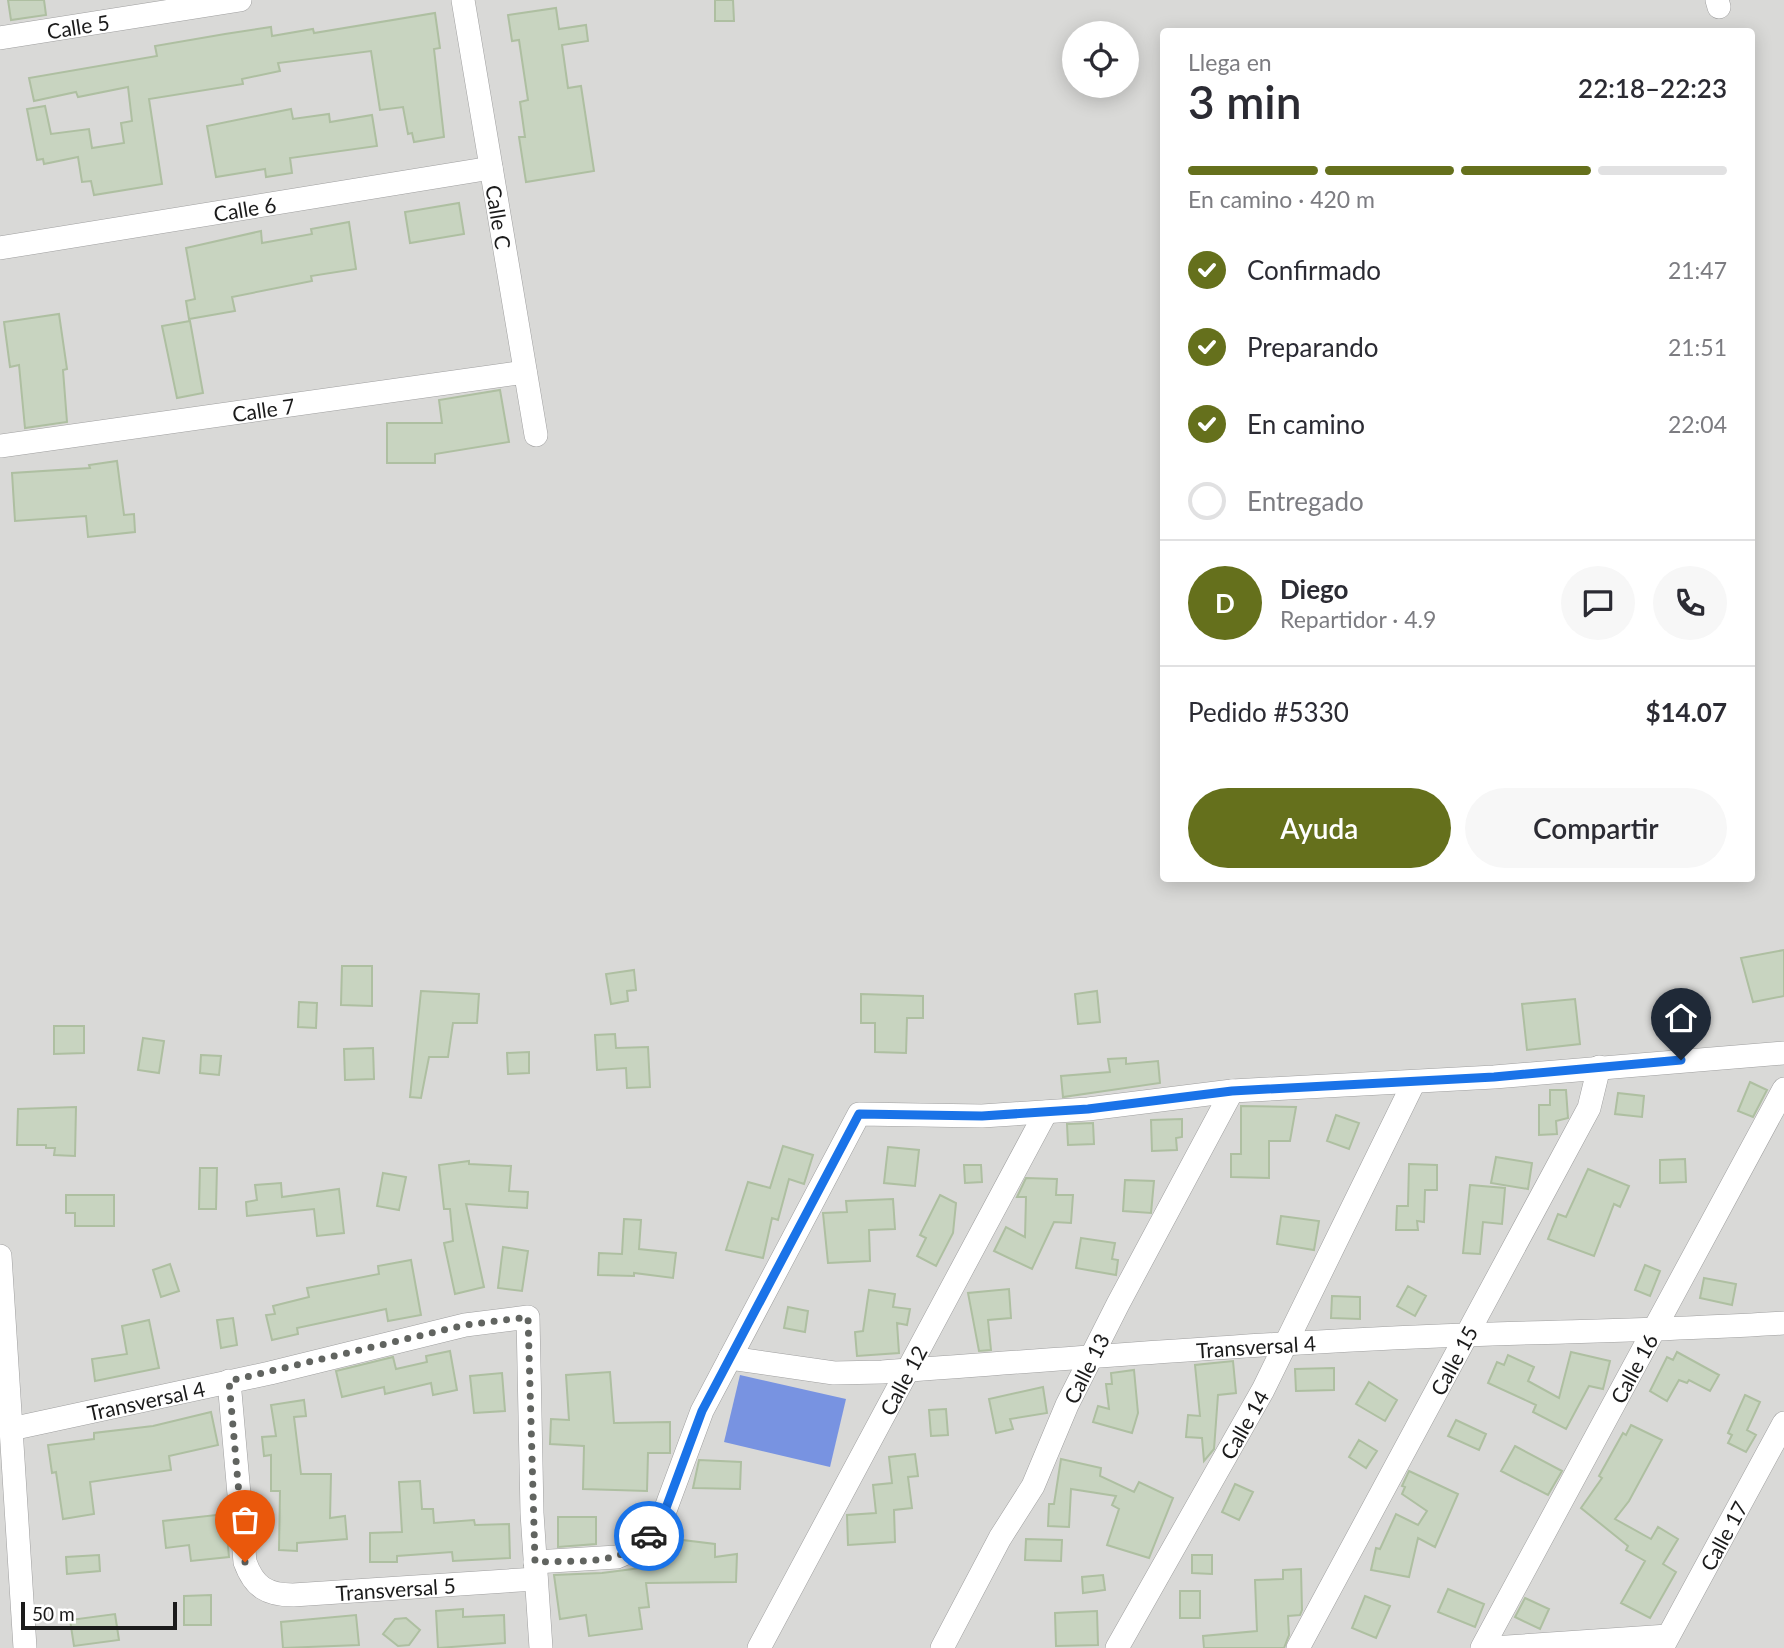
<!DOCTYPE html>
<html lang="es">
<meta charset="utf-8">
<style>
:root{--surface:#fff;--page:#f7f7f7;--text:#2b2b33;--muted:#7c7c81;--line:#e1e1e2;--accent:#65701c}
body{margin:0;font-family:Lato,sans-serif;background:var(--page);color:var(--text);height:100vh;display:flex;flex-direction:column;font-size:26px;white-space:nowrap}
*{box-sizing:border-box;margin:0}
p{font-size:23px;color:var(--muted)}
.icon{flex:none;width:38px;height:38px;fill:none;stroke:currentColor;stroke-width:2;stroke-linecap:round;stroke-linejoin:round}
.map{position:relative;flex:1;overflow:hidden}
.drawer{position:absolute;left:1160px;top:28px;width:595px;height:854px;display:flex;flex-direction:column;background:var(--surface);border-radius:7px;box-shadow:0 4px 18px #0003}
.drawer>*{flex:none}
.controls{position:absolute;left:1062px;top:21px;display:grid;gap:14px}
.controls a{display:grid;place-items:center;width:77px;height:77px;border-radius:50%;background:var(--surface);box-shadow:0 4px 18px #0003;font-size:35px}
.scale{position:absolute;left:21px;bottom:18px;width:156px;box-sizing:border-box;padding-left:7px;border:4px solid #1b1b1b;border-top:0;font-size:19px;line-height:24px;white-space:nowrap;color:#1b1b1b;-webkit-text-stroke:5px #fff;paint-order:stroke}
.pin{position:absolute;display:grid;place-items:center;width:60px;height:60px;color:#fff;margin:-72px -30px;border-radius:50% 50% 50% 0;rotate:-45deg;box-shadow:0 0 7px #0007}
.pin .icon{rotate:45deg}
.courier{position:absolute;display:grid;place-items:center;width:70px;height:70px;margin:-35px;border:5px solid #1a73e8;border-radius:50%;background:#fff;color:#222;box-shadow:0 2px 9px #0007}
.summary em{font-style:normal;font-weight:600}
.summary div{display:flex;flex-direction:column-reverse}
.summary{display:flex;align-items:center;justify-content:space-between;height:119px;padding:0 28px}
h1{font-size:46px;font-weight:600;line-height:52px}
.bar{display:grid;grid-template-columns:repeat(4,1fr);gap:10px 7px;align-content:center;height:84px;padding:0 28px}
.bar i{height:9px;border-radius:5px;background:var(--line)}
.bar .on{background:var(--accent)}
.bar p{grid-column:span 4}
.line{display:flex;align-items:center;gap:18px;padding:0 28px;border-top:2px solid var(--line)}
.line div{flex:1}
.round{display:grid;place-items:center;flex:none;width:74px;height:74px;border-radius:37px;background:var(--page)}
ol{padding:0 28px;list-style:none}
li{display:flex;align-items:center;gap:21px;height:77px}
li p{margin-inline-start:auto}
li .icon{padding:7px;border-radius:50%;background:var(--accent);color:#fff;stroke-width:4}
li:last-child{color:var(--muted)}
li i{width:38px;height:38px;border:4px solid var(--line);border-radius:50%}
.primary-button{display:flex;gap:14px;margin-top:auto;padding:14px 28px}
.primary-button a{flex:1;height:80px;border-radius:42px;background:var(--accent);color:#fff;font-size:28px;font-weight:600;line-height:80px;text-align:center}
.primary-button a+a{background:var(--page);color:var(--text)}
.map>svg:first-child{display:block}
.residential{fill:#d9d9d7;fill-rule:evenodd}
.pitch{fill:#7893e1}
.building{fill:#c8d4c0;stroke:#aebfa1;stroke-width:2}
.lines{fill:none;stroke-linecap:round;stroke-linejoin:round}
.minor-casing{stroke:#9f9f9f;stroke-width:24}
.minor{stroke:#fff;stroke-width:23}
.done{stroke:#616460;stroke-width:7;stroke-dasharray:0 12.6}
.route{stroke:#1a73e8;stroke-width:9}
.labels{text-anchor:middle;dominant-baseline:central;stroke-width:5;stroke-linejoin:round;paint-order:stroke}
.street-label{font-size:21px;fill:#1b1b1b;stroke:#fff}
</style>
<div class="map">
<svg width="1784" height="1648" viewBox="0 0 1784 1648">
<rect width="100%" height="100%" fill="#e2eddf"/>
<path class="residential" d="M0 0H1784V1648H0ZM1164 32H1752V878H1164ZM1074 33H1127V86H1074Z"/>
<path class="pitch" d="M740 1375 846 1399 830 1467 724 1442Z"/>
<path class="building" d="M8 0H44L46 15 11 20Z
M715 0H733L734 21H715Z
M556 8 559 29 586 25 588 41 562 45 568 88 581 86 594 171 526 182 519 137H525L520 102 528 100 519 40 512 41 508 15Z
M435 13 440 48 434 49 444 137 414 142 412 133 408 134 403 107 380 110 371 51 278 63 280 71 242 79 243 84 149 99 162 184 94 195 91 181 82 182 78 157 44 164 43 159 37 160 27 109 45 106 51 134 89 129 92 148 124 143 121 123 132 121 128 87 78 97 76 92 34 101 29 78 157 56 155 46 225 34 271 27 272 36 313 29 314 33Z
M291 109 293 119 329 114 330 122 372 115 377 146 290 158 292 173 266 177 265 169 216 177 207 126Z
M459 203 464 234 410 243 405 212Z
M349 222 356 269 311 276 312 281 232 297 235 311 189 319 186 301 195 299 186 248 261 231 262 243 312 234 311 229Z
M59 314 67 369 63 370 67 422 25 428 19 365 10 367 4 322Z
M190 321 203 393 177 398 162 326Z
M500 390 509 442 435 454V463H387V423H442L439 400Z
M117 461 124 515 134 514 135 532 88 537 86 516 15 521 12 473 90 468 89 465Z
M1784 950V996L1753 1002 1741 958Z
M342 966H372V1006L341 1005Z
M634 970 636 990 627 991 628 1001 611 1004 606 974Z
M421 991 479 994 477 1023H453L448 1057H429L421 1098 410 1097Z
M1097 991 1100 1022 1078 1024 1075 994Z
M861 994 923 996V1018H907L906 1053 875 1052V1023H861Z
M1575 999 1580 1044 1527 1050 1522 1004Z
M299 1002 317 1003 316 1028 298 1027Z
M54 1026H84V1053L54 1054Z
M615 1034 616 1048 648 1047 650 1087 627 1088 626 1068 597 1070 595 1035Z
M143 1038 164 1041 159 1073 138 1070Z
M373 1048 374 1079 345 1080 344 1049Z
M529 1052V1073L508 1074 507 1053Z
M201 1055 221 1056 219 1075 200 1073Z
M1126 1058V1064L1158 1061 1160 1083 1063 1097 1061 1076 1110 1072 1108 1059Z
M1750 1082 1767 1090 1753 1117 1738 1111Z
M1550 1090H1566L1568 1118 1556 1121 1557 1134 1539 1135V1105H1550Z
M1618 1093 1644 1096 1642 1117 1615 1114Z
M1241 1106 1296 1107 1290 1141H1269V1178L1231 1177V1154H1241Z
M76 1107 75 1156 54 1155 55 1148H46V1145H17L18 1109Z
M1336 1115 1359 1123 1349 1149 1327 1141Z
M1182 1119V1137L1176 1138 1177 1150 1152 1151 1151 1120Z
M1093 1123 1094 1144 1068 1145 1067 1124Z
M783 1146 813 1155 804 1184 789 1179 778 1220 772 1218 763 1258 726 1250 748 1182 770 1188Z
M888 1147 919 1150 915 1186 884 1183Z
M1496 1157 1532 1163 1528 1189 1491 1183Z
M1685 1159 1686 1182 1660 1183V1160Z
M469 1161V1164L511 1166 509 1191 528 1192 527 1208 466 1204 484 1287 455 1294 444 1243 453 1241 450 1209H444L439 1165Z
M1409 1164 1437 1165V1190H1425L1424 1222 1417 1221 1418 1230H1396L1397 1206H1408Z
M964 1165H981L982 1182 965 1183Z
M200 1168H217L216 1209H199Z
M1588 1169 1629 1186 1620 1207 1614 1204 1594 1256 1548 1239 1558 1214 1566 1217Z
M383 1173 406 1177 399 1210 377 1206Z
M1026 1178 1057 1179 1056 1195H1073L1071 1223 1054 1222 1032 1269 994 1251 1006 1227 1025 1237 1026 1197H1017Z
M1125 1180 1154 1181 1151 1213 1123 1211Z
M281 1183 282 1197 339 1189 344 1233 317 1236 314 1209 247 1216 246 1202 257 1200 255 1185Z
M1470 1185 1505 1188 1502 1224 1483 1222 1480 1254 1463 1253Z
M66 1195H114V1226H75V1213H66Z
M940 1195 956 1203 953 1233 936 1266 917 1256 926 1238 920 1235Z
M893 1199 895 1229 869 1230 870 1261 828 1263 823 1213 847 1212 846 1201Z
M1281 1216 1319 1221 1314 1250 1277 1244Z
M624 1219 641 1220 639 1249 676 1253 673 1278 634 1273V1276L598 1275 599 1253 622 1254Z
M1081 1238 1115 1243 1112 1259 1118 1260 1116 1275 1076 1268Z
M503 1247 528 1251 522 1291 498 1288Z
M411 1260 421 1315 388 1321 386 1309 297 1328 298 1334 272 1340 266 1315 275 1314 273 1306 309 1297 307 1288 379 1274 378 1266Z
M170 1264 179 1291 161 1297 153 1270Z
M1645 1265 1660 1271 1650 1296 1635 1290Z
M1704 1278 1736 1284 1732 1305 1700 1298Z
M1408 1286 1426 1296 1415 1316 1397 1306Z
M1009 1289 1011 1318 988 1320 991 1350 979 1351 968 1293Z
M869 1290 895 1294 893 1307 910 1309 907 1325 897 1323 899 1353 857 1356 855 1332 863 1331Z
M1332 1296 1360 1297V1319L1331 1318Z
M788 1307 808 1311 805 1332 784 1328Z
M233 1318 237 1345 221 1348 217 1320Z
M149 1320 159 1368 95 1381 92 1359 127 1354 122 1326Z
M450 1351 457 1390 433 1395 431 1383 385 1394 384 1387 342 1397 336 1371 393 1357 396 1369 427 1362 426 1356Z
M1571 1352 1610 1361 1603 1389 1589 1386 1566 1429 1533 1412 1536 1405 1488 1383 1497 1362 1504 1365 1508 1355 1534 1367 1528 1381 1559 1398Z
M1677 1352 1719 1375 1710 1391 1689 1380 1687 1383 1679 1380 1667 1401 1650 1391 1667 1357 1673 1360Z
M1233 1361 1236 1393 1218 1395 1214 1449 1204 1461 1202 1438 1186 1437 1188 1415 1200 1416 1195 1365Z
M1334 1368V1390L1296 1391 1295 1369Z
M1134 1370 1138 1413 1132 1433 1093 1422 1098 1406 1109 1409 1106 1384H1112L1111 1373Z
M610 1372 614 1423 670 1422V1453H648L647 1491 583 1489 584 1446 550 1444 551 1419 569 1420 566 1375Z
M502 1373 505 1411 474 1413 470 1376Z
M1369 1382 1397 1400 1385 1421 1356 1404Z
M1043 1387 1047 1413 1010 1419 1013 1429 996 1433 989 1399Z
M1745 1395 1760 1402 1747 1430 1756 1435 1746 1452 1728 1443 1732 1435 1728 1433Z
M304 1400 306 1416 294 1417 301 1474H331L330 1518 345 1516 347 1539 297 1543V1551L279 1550 280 1491H271V1455L264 1456 262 1437 276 1436 271 1405Z
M946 1409 948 1435 931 1436 929 1410Z
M211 1412 218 1445 169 1456 171 1470 90 1482 94 1514 63 1519 56 1472 52 1473 48 1445 94 1439V1433L153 1426Z
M1456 1420 1486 1434 1479 1450 1448 1436Z
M1631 1425 1662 1440 1629 1501 1615 1519 1651 1539 1658 1527 1678 1539 1663 1564 1676 1572 1650 1618 1621 1603 1645 1561 1626 1550 1628 1546 1581 1508 1602 1478 1599 1476 1623 1433 1626 1435Z
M1359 1440 1377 1451 1366 1468 1349 1457Z
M1515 1446 1562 1471 1548 1495 1501 1471Z
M915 1454 918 1476 908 1477 912 1508 894 1510 895 1542 848 1545 847 1515 876 1513 873 1485 892 1483 889 1457Z
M1061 1459 1101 1468 1100 1476 1134 1492 1139 1482 1173 1498 1149 1558 1107 1545 1119 1509 1112 1505 1116 1496 1071 1489 1069 1527 1048 1526 1049 1504H1054Z
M699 1460 741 1462 740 1489 693 1488Z
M1409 1471 1458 1494 1435 1547 1418 1538 1409 1577 1371 1570 1376 1548 1380 1549 1396 1514 1418 1525 1427 1511 1402 1494 1405 1487 1402 1486Z
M420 1481 422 1509H433L434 1523 474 1520 475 1525 509 1524 510 1558 453 1561 452 1552 397 1556V1562H370V1533L402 1532 399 1482Z
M1235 1484 1253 1492 1239 1520 1222 1512Z
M225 1514 229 1557 191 1561 189 1545 166 1548 163 1521Z
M558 1517H596V1544L558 1547Z
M666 1538 715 1544V1557L737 1554 736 1582 646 1583 649 1607 639 1608 642 1629 589 1636 586 1615 560 1619 554 1575 602 1573 663 1565Z
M1026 1539 1062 1540 1061 1561 1025 1560Z
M99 1555 100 1571 67 1574 66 1557Z
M1192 1555H1212V1574L1192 1573Z
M1301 1569 1302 1610 1300 1615 1288 1616 1289 1635 1284 1648H1204L1203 1636 1257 1631 1255 1580 1283 1579V1570Z
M1103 1575 1105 1590 1083 1593 1082 1577Z
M1448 1589 1484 1604 1475 1627 1438 1612Z
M1180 1591H1200V1618H1180Z
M211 1595V1625H184V1596Z
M1365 1596 1390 1606 1376 1638 1352 1628Z
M1525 1598 1549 1609 1540 1629 1515 1617Z
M463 1609V1617L504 1615 505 1643 438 1648 436 1611Z
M1097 1611 1098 1645 1056 1646 1055 1613Z
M115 1614 119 1640 74 1646 70 1620Z
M356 1615 359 1645 283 1648 281 1622Z
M406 1618 420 1630 409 1645 398 1646 383 1634 395 1619Z"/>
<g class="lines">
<g class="minor-casing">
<g id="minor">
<path id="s1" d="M463 0 536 435"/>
<path d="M1717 0 1719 7"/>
<path id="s2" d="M0 38 240 0"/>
<path id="s3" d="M0 248 491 168"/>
<path id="s4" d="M0 446 525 372"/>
<path d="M0 1256 25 1648"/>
<path id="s5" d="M730 1358 834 1373 882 1372C1077 1358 1272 1342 1467 1335 1573 1331 1678 1330 1784 1323"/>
<path id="s6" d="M229 1381 245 1562C254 1587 267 1595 293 1595L536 1579"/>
<path id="s7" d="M11 1429 270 1373 465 1325 528 1317 532 1513 541 1648"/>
<path d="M535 1562 617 1557 640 1547 651 1535 663 1516 702 1411 859 1114 982 1116 1088 1109 1232 1091 1494 1077 1784 1053"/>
<path id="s8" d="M759 1648 1046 1112"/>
<path id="s9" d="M942 1648 1000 1538 1033 1486 1067 1405 1118 1304 1232 1091"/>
<path id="s10" d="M1117 1648 1263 1390 1414 1082"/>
<path id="s11" d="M1298 1648 1589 1108 1599 1067"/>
<path id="s12" d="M1482 1648 1784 1089"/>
<path d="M1492 1648 1668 1636"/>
<path id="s13" d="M1662 1648 1784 1423"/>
</g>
</g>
<use href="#minor" class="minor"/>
</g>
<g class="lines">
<path class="done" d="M245 1562 229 1381 465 1325 528 1317 535 1562C573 1560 622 1567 649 1536"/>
<path class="route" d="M649 1536 663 1516 702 1411 859 1114 982 1116 1088 1109 1232 1091 1494 1077 1681 1060"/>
</g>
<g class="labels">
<g class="street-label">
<text stroke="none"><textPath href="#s2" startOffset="79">Calle 5</textPath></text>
<text stroke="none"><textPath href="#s3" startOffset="248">Calle 6</textPath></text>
<text stroke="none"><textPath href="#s1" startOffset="220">Calle C</textPath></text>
<text stroke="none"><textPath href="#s4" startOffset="266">Calle 7</textPath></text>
<text stroke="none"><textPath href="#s5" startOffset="528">Transversal 4</textPath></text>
<text stroke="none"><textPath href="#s11" startOffset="327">Calle 15</textPath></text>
<text stroke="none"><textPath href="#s9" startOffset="315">Calle 13</textPath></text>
<text stroke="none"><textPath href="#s12" startOffset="318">Calle 16</textPath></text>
<text stroke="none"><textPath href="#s8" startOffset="304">Calle 12</textPath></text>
<text stroke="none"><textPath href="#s7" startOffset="138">Transversal 4</textPath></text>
<text stroke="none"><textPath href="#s10" startOffset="257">Calle 14</textPath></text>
<text stroke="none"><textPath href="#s13" startOffset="128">Calle 17</textPath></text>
<text stroke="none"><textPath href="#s6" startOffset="348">Transversal 5</textPath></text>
</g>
</g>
</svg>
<div class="controls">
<a><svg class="icon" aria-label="locate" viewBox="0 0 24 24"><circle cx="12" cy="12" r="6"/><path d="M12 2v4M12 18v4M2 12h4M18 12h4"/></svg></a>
</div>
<div class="scale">50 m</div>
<div class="pin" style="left:245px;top:1562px;background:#ea580c"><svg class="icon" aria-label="bag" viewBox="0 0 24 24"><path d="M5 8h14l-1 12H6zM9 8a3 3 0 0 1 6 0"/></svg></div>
<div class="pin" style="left:1681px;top:1060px;background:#1f2937"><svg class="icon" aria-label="home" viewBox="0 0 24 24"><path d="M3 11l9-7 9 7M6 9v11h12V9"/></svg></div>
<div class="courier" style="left:649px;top:1536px"><svg class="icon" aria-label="car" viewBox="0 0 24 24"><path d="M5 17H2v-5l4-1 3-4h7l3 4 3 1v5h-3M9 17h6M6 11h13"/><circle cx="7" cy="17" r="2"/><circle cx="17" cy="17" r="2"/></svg></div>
<section class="drawer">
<div class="summary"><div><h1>3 min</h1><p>Llega en</p></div><em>22:18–22:23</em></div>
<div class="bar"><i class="on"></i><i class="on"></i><i class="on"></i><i></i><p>En camino · 420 m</p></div>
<ol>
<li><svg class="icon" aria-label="check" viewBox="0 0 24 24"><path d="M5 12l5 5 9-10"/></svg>Confirmado<p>21:47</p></li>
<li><svg class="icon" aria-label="check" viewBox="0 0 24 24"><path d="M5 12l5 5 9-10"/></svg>Preparando<p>21:51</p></li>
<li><svg class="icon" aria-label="check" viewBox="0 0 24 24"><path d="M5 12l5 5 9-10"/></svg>En camino<p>22:04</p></li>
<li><i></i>Entregado</li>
</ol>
<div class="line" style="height:126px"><b class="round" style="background:var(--accent);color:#fff">D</b><div><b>Diego</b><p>Repartidor · 4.9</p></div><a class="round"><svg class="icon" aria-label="chat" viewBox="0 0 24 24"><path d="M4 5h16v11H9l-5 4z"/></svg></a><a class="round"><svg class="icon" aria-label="phone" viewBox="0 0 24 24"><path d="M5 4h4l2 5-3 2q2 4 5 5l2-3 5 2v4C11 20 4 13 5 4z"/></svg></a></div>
<div class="line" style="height:91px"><div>Pedido #5330</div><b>$14.07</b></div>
<div class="primary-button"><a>Ayuda</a><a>Compartir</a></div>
</section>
</div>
